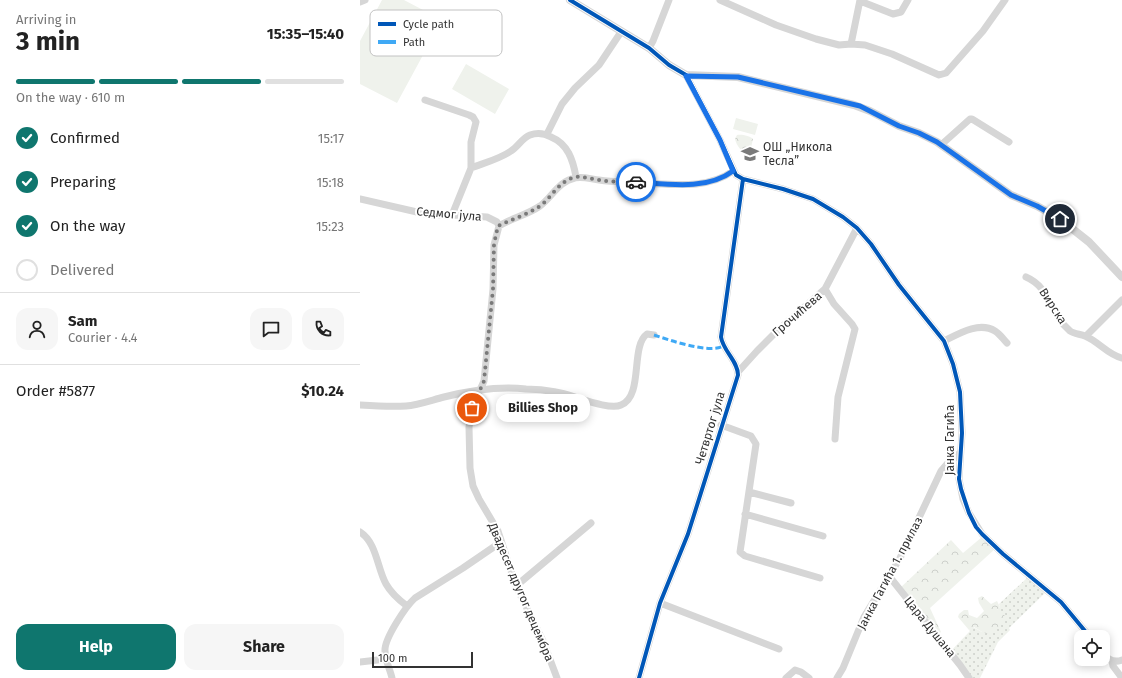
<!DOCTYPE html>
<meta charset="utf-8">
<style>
:root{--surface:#fff;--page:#f6f6f6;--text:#222;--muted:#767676;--line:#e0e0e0;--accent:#0f766e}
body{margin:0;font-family:"Fira Sans",sans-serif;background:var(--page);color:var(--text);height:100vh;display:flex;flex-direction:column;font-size:15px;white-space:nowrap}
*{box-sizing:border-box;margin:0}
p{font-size:13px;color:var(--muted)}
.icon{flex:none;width:22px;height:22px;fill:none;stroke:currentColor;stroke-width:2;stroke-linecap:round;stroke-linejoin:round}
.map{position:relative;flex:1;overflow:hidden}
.drawer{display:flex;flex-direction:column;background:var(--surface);width:360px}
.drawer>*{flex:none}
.controls{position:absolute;left:714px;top:630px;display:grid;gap:8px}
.controls a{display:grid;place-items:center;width:36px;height:36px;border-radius:8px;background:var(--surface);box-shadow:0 2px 10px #0003;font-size:20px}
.scale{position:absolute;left:12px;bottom:10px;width:101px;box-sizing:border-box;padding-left:4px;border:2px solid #323232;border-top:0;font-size:11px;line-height:14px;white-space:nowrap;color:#323232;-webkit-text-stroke:3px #fff;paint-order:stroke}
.pin{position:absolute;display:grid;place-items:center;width:34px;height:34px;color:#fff;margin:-17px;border:2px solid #fff;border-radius:50%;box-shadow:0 1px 4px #0007}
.courier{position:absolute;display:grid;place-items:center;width:40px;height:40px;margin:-20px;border:3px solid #1a73e8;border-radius:50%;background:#fff;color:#222;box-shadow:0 1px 5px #0007}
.bubble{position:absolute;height:28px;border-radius:12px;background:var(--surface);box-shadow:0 2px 10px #0003;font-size:13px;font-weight:700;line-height:28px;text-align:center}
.head em{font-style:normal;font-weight:700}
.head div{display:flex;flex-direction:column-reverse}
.head{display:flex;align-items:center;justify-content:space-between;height:68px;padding:0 16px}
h1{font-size:26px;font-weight:700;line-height:30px}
.bar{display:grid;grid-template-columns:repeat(4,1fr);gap:6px 4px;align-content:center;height:48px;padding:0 16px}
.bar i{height:5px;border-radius:3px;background:var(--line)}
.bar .current{background:var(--accent)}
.bar p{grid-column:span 4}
.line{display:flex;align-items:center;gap:10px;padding:0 16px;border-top:1px solid var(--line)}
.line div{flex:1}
.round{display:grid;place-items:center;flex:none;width:42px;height:42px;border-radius:12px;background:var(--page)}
ol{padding:0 16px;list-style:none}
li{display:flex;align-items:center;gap:12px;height:44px}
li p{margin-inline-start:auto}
li .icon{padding:4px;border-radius:50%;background:var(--accent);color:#fff;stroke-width:4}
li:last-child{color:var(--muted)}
li i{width:22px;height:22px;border:2px solid var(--line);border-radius:50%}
.button{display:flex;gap:8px;margin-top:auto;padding:8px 16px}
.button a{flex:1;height:46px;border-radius:12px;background:var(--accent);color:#fff;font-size:16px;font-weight:700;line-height:46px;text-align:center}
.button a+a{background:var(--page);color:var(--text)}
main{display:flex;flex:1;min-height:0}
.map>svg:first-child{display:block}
.grass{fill:url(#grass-dots)}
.forest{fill:url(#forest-crowns)}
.pitch{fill:#eff2ec}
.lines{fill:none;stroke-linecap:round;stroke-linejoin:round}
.minor{stroke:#d6d6d6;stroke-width:7}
.tertiary{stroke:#d6d6d6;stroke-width:8}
.quiet{stroke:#3fa9f5;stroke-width:3;stroke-dasharray:6 3;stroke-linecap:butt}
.cycleway-casing{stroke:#fff;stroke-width:6}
.cycleway{stroke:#0057b8;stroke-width:4}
.done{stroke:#7a7a7a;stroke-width:4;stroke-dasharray:0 7.2}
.route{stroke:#1a73e8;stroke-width:5}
.labels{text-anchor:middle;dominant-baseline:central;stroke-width:4;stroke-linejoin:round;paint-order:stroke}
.poi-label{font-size:12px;fill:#323232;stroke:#fff;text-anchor:start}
.street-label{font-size:12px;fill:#323232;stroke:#fff}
.key{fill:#fff;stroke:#c2c2c2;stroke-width:1}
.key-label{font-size:11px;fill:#323232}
</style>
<main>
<section class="drawer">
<div class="head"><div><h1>3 min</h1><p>Arriving in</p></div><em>15:35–15:40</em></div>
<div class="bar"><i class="current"></i><i class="current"></i><i class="current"></i><i></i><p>On the way · 610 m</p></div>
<ol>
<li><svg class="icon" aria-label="check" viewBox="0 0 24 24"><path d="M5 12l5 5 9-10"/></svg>Confirmed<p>15:17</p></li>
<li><svg class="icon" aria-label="check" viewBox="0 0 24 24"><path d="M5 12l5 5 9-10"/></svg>Preparing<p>15:18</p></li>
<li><svg class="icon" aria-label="check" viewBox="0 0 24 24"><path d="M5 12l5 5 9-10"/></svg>On the way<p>15:23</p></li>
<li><i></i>Delivered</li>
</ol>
<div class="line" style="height:72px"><a class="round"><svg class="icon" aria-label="person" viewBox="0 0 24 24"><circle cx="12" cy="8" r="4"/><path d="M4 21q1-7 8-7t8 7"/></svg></a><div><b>Sam</b><p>Courier · 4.4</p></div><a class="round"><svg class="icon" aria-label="chat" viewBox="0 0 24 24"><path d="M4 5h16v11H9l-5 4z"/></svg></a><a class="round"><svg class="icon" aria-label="phone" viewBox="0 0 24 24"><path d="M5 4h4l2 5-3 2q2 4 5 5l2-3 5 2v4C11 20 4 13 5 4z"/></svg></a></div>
<div class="line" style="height:52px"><div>Order #5877</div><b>$10.24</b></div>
<div class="button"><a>Help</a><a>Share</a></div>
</section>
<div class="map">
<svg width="762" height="678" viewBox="0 0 762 678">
<defs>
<pattern id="grass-dots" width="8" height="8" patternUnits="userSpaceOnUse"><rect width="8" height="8" fill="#eff2ec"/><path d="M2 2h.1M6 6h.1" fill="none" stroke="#cdd0cb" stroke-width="1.8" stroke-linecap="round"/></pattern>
<pattern id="forest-crowns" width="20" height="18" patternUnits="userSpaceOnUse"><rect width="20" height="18" fill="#eff2ec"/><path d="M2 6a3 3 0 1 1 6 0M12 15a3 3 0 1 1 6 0" fill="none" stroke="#cdd0cb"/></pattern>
</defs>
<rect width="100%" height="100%" fill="#fff"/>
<path class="grass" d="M668 577 685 593 649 628 650 630 638 642 620 678H607L589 653 610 631 609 630 613 627 622 632 637 612V610L640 607 639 604Z"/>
<path class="forest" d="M377 135C382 134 390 136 393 139L389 156C383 154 376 145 375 139Z
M622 537 635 549 570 608 581 632 576 636 539 589 591 540 603 553Z
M622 596 631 604 637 601 640 607 637 610V612L643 614 645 616 636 630 630 634 622 632 614 627 609 630 598 617 599 614 604 610H608L609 615 617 618 624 611 619 603 618 598Z"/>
<path class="pitch" d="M22 0H44L82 20 37 103 0 84V41Z
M106 64 149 89 135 114 92 89Z
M376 118 398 124 395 135 373 129Z"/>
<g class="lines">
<path class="minor" d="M360 0 416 25 456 39 479 45 491 44 505 45 532 54 579 75 586 73 623 31 645 0
M500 1 533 14 541 12 548 0
M0 2 5 0
M491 44 500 0
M289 48 293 41 309 0
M326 75 360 140 376 175 383 179 423 189 453 199 483 217 497 228 511 244 539 285 584 341 593 364 600 392 602 433 599 479 603 499 609 513 622 534 643 554 701 602 730 637
M65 100 109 115 113 117 116 122 111 142V168L92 215
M187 134 202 104 215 88 239 65 261 32
M581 145 610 119H612L649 142
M111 168C124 163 140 159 151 151 159 146 162 138 170 135 178 132 184 133 191 137 208 144 213 160 216 177
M0 199 70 215H92L127 217 137 222 139 226C152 218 167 215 180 206 192 197 199 181 215 178 222 176 231 179 239 180 253 182 267 182 281 183 311 184 347 190 373 171
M139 226 134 245 133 289 124 381 112 408 109 427 110 468 113 486 119 499 138 531 156 586 183 641 197 678
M666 277C687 286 689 305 701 322 704 325 707 328 710 331 714 334 720 334 725 336 738 341 748 355 762 358
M465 289 474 304 492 324 495 329 478 397 475 439
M726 336 762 300
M584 341C598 334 619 321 635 331 640 334 643 339 647 343
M378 372 397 351 416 332 465 289 497 228
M0 405C15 406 31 407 46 406 58 405 72 400 84 397 112 390 138 386 166 389 176 389 186 390 196 392 211 394 248 411 261 405 284 396 270 346 287 334L294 335
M361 425 391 436 396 444 380 552 385 556 460 578
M389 492 431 503
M385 514 463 536
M0 532C17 543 17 568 26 584 31 593 39 600 47 606
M529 576 600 665 609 678
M156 586 231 523
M300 603 419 649
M743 653C748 660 754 663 762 660
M752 661 753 666 762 678
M0 662 26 659
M32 678C30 669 25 660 25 651 24 639 46 606 55 598L103 568 141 542
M279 678 300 603 328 534 378 375C378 361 363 351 361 337L383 179
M426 678 435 670 441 672 449 678
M477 678 483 668 504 617 540 558 581 471 587 464 600 453"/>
<path class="tertiary" d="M210 0 289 48 309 65 326 75 378 77 494 105 510 111 539 126 559 133 577 142 651 195 677 206 700 219 729 242 762 277"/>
<path class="quiet" d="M294 335C309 340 349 354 363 346"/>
<g class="cycleway-casing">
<path id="cycleway" d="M210 0 289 48 309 65 326 75 360 140 376 175 383 179 423 189 453 199 483 217 497 228 511 244 539 285 584 341 593 364 600 392 602 433 599 479 601 489 609 513 616 527 622 534 643 554 701 602 730 637
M279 678 300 603 328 534 378 375C378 361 363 351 361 337L383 179"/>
</g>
<use href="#cycleway" class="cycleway"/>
</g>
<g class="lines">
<path class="done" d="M112 408 124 381 133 289 134 244 138 226C152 219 167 215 180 206 192 197 199 181 215 177 223 176 231 179 239 180 251 182 264 182 276 182"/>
<path class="route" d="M276 182C307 184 346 191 373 171L360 140 326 76 378 77 500 106 539 126 559 133 577 142 651 195 677 206 700 219"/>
</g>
<defs>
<g id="school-bare" transform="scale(1.38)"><path d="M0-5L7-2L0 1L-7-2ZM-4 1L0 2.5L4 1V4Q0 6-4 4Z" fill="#7a7a7a" stroke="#fff" stroke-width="2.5" paint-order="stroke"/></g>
</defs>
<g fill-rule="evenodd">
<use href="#school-bare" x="390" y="154"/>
</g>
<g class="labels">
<g class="poi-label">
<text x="403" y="147">ОШ „Никола<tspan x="403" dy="14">Тесла”</tspan></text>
</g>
<g class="street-label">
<text transform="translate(89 214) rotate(5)">Седмог јула</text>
<text transform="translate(693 306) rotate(57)">Вирска</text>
<text transform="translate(437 314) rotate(-41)">Грочићева</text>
<text transform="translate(350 428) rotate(-73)">Четвртог јула</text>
<text transform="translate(590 440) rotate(-90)">Јанка Гагића</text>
<text transform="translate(530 573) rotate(-62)">Јанка Гагића 1. прилаз</text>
<text transform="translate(161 592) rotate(67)">Двадесет другог децембра</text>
<text transform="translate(570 627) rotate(51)">Цара Душана</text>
</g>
</g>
<rect x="10" y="10" width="132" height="46" rx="6" class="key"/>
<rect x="18" y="22" width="18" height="4" fill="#0057b8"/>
<rect x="18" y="40" width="18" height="4" fill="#3fa9f5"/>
<g class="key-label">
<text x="43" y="28">Cycle path</text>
<text x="43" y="46">Path</text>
</g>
</svg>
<div class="controls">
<a><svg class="icon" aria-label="locate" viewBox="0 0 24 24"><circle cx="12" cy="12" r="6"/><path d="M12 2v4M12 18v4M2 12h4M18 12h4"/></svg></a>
</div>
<div class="scale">100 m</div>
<div class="pin" style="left:112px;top:408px;background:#ea580c"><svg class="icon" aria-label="bag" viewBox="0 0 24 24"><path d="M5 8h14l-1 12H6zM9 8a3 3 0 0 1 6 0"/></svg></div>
<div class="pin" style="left:700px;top:219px;background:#1f2937"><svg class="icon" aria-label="home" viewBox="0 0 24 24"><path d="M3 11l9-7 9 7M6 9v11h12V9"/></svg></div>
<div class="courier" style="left:276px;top:182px"><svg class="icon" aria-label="car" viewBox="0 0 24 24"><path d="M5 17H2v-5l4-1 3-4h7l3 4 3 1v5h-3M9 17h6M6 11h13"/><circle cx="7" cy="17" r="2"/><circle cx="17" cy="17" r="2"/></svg></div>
<div class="bubble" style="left:136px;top:394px;width:94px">Billies Shop</div>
</div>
</main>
